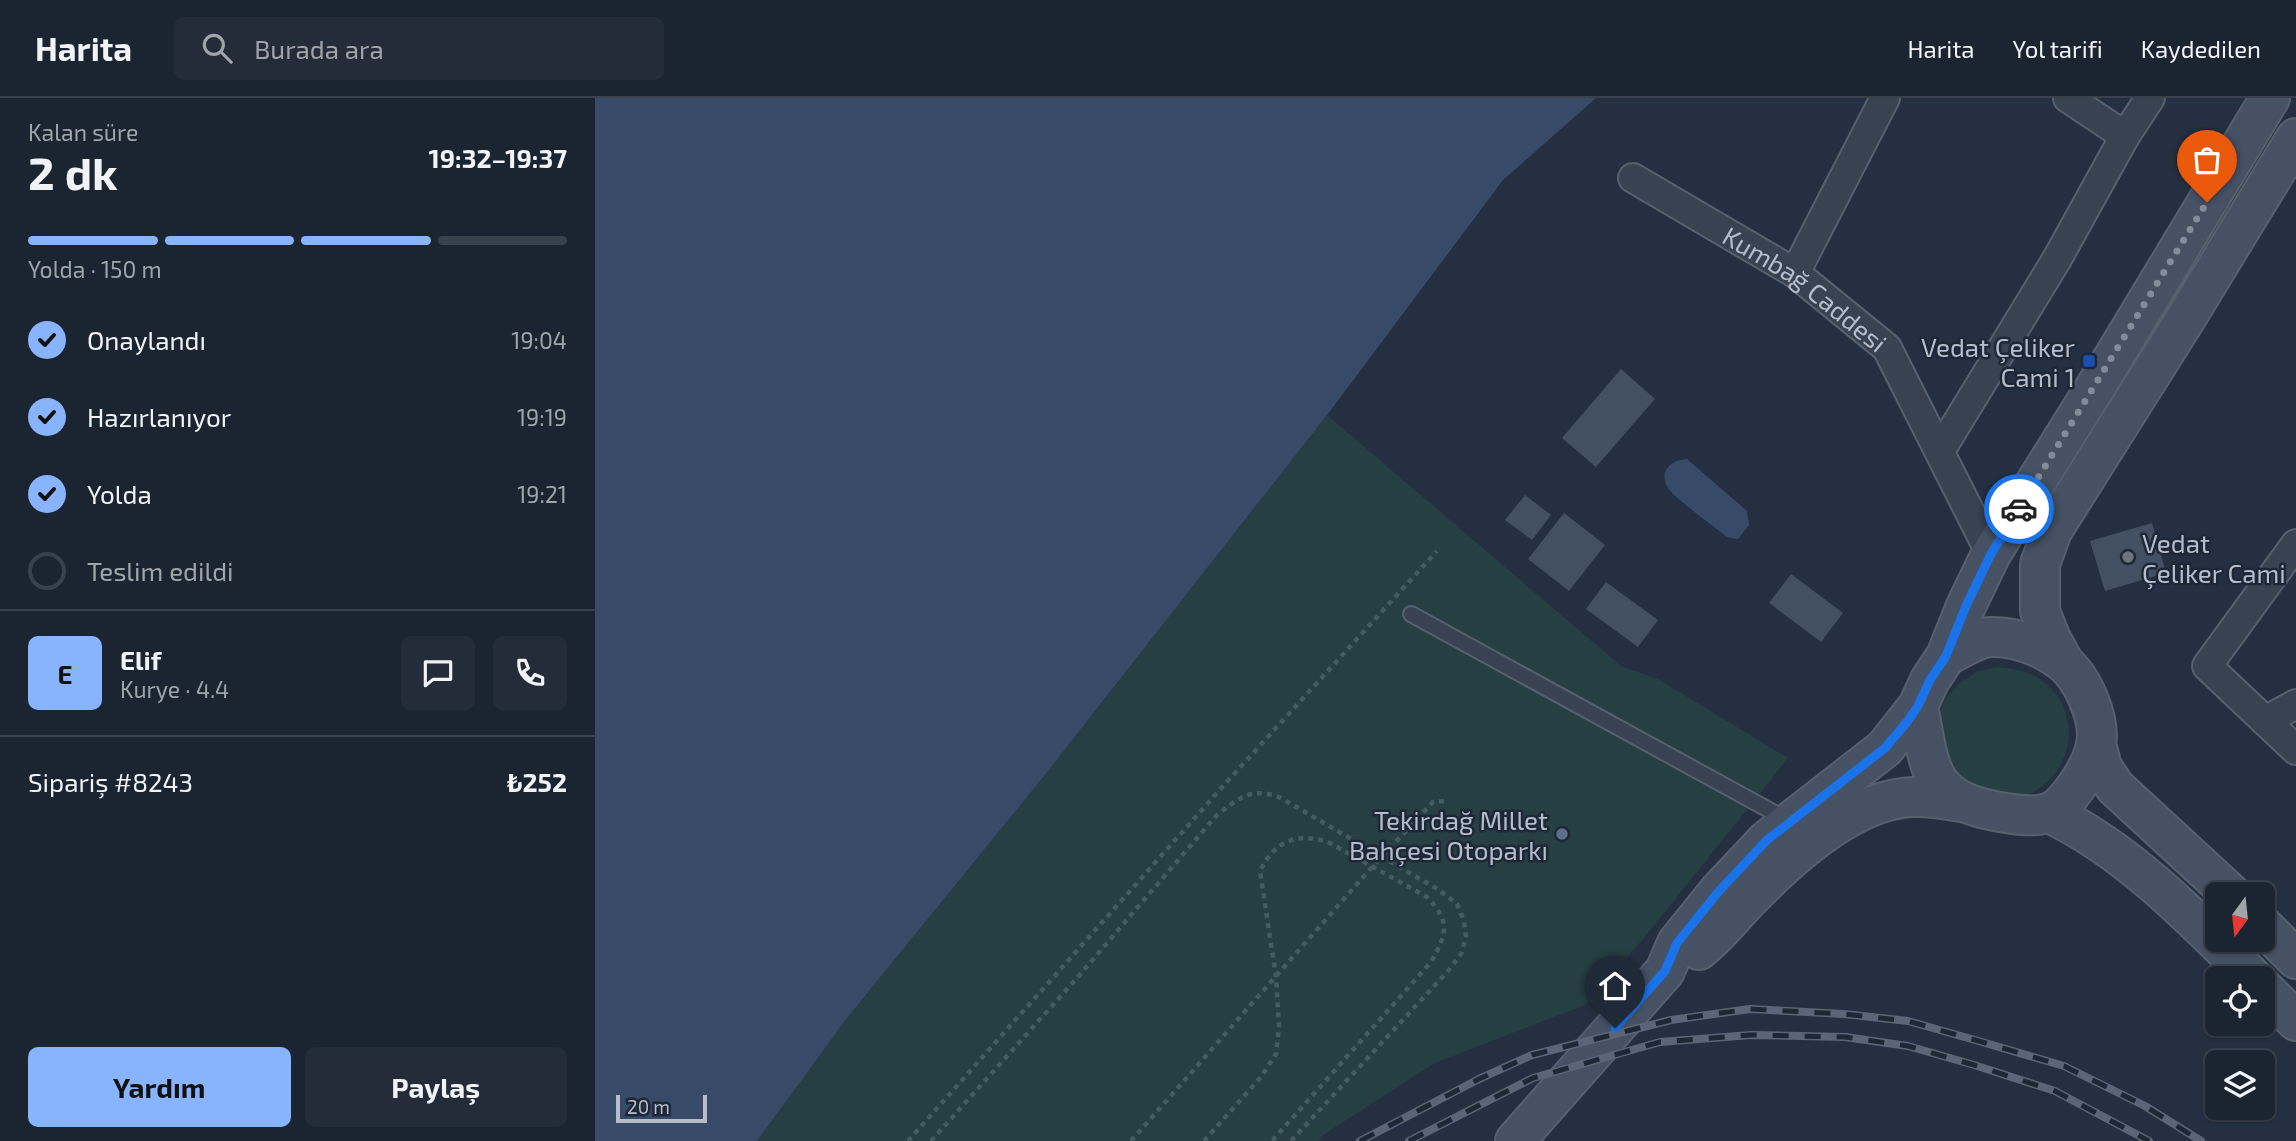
<!DOCTYPE html>
<html lang="tr">
<meta charset="utf-8">
<style>
:root{--surface:#1b2431;--page:#242c39;--text:#f1f3f6;--muted:#a0a4ab;--line:#39414d;--accent:#88b4fd}
body{margin:0;font-family:"Exo 2",sans-serif;background:var(--page);color:var(--text);height:100vh;display:flex;flex-direction:column;font-size:26px;white-space:nowrap}
*{box-sizing:border-box;margin:0}
p{font-size:23px;color:var(--muted)}
.icon{flex:none;width:38px;height:38px;fill:none;stroke:currentColor;stroke-width:2;stroke-linecap:round;stroke-linejoin:round}
.map{position:relative;flex:1;overflow:hidden}
.side{display:flex;flex-direction:column;background:var(--surface);width:595px}
.side>*{flex:none}
.needle{width:46px;rotate:195deg}
.fabs{position:absolute;left:1610px;top:784px;display:grid;gap:14px}
.fabs a{display:grid;place-items:center;width:70px;height:70px;border-radius:10px;background:var(--surface);box-shadow:0 2px 5px #0004,0 0 0 2px var(--line);font-size:35px}
.scale{position:absolute;left:21px;bottom:18px;width:91px;box-sizing:border-box;padding-left:7px;border:4px solid #b5bdcb;border-top:0;font-size:19px;line-height:24px;white-space:nowrap;color:#b5bdcb;-webkit-text-stroke:5px #1d2736;paint-order:stroke}
.pin{position:absolute;display:grid;place-items:center;width:60px;height:60px;color:#fff;margin:-72px -30px;border-radius:50% 50% 50% 0;rotate:-45deg;box-shadow:0 0 7px #0007}
.pin .icon{rotate:45deg}
.courier{position:absolute;display:grid;place-items:center;width:70px;height:70px;margin:-35px;border:5px solid #1a73e8;border-radius:50%;background:#fff;color:#222;box-shadow:0 2px 9px #0007}
.headline em{font-style:normal;font-weight:700}
.headline div{display:flex;flex-direction:column-reverse}
.headline{display:flex;align-items:center;justify-content:space-between;height:119px;padding:0 28px}
h1{font-size:46px;font-weight:700;line-height:52px}
.bar{display:grid;grid-template-columns:repeat(4,1fr);gap:10px 7px;align-content:center;height:84px;padding:0 28px}
.bar i{height:9px;border-radius:5px;background:var(--line)}
.bar .on{background:var(--accent)}
.bar p{grid-column:span 4}
.line{display:flex;align-items:center;gap:18px;padding:0 28px;border-top:2px solid var(--line)}
.line div{flex:1}
.round{display:grid;place-items:center;flex:none;width:74px;height:74px;border-radius:10px;background:var(--page)}
ol{padding:0 28px;list-style:none}
li{display:flex;align-items:center;gap:21px;height:77px}
li p{margin-inline-start:auto}
li .icon{padding:7px;border-radius:50%;background:var(--accent);color:#111;stroke-width:4}
li:last-child{color:var(--muted)}
li i{width:38px;height:38px;border:4px solid var(--line);border-radius:50%}
.primary-button{display:flex;gap:14px;margin-top:auto;padding:14px 28px}
.primary-button a{flex:1;height:80px;border-radius:10px;background:var(--accent);color:#111;font-size:28px;font-weight:700;line-height:80px;text-align:center}
.primary-button a+a{background:var(--page);color:var(--text)}
header{display:flex;align-items:center;gap:42px;box-sizing:border-box;height:98px;padding:0 35px;background:var(--surface);border-bottom:2px solid var(--line)}
header strong{font-size:33px}
nav{display:flex;gap:38px;margin-inline-start:auto;font-size:24px}
.search{width:490px;height:63px;background:var(--page);display:flex;align-items:center;gap:18px;box-sizing:border-box;padding:0 24px;border-radius:10px;color:var(--muted);font-size:26px}
main{display:flex;flex:1;min-height:0}
.map>svg:first-child{display:block}
.green{fill:#263f42}
.water{fill:#374b69}
.building{fill:#435063}
.lines{fill:none;stroke-linecap:round;stroke-linejoin:round}
.lane-casing{stroke:#56606e;stroke-width:18}
.street-casing{stroke:#56606e;stroke-width:32}
.secondary-casing{stroke:#56606e;stroke-width:42}
.path{stroke:#445c5f;stroke-width:4.5;stroke-dasharray:5 5;stroke-linecap:butt}
.lane{stroke:#384251;stroke-width:14}
.street{stroke:#384251;stroke-width:28}
.secondary{stroke:#465164;stroke-width:38}
.rail-casing{stroke:#5a6678;stroke-width:8}
.rail{stroke:#1d2736;stroke-width:5;stroke-dasharray:16;stroke-linecap:butt}
.done{stroke:#828c9b;stroke-width:7;stroke-dasharray:0 12.6}
.route{stroke:#1a73e8;stroke-width:9}
.transit-dot{fill:#1a4fb4;stroke:#1d2736;stroke-width:2.5}
.worship-dot{fill:#6b7280;stroke:#1d2736;stroke-width:2.5}
.service-dot{fill:#5c6f8a;stroke:#1d2736;stroke-width:2.5}
.labels{text-anchor:middle;dominant-baseline:central;stroke-width:5;stroke-linejoin:round;paint-order:stroke}
.street-label{font-size:26px;fill:#b5bdcb;stroke:#1d2736}
.poi-label{font-size:26px;fill:#b5bdcb;stroke:#1d2736;text-anchor:end}
</style>
<header>
<strong>Harita</strong>
<div class="search"><svg class="icon" aria-label="search" viewBox="0 0 24 24"><circle cx="10" cy="10" r="6"/><path d="M15 15l6 6"/></svg>Burada ara</div>
<nav><a>Harita</a><a>Yol tarifi</a><a>Kaydedilen</a></nav>
</header>
<main>
<section class="side">
<div class="headline"><div><h1>2 dk</h1><p>Kalan süre</p></div><em>19:32–19:37</em></div>
<div class="bar"><i class="on"></i><i class="on"></i><i class="on"></i><i></i><p>Yolda · 150 m</p></div>
<ol>
<li><svg class="icon" aria-label="check" viewBox="0 0 24 24"><path d="M5 12l5 5 9-10"/></svg>Onaylandı<p>19:04</p></li>
<li><svg class="icon" aria-label="check" viewBox="0 0 24 24"><path d="M5 12l5 5 9-10"/></svg>Hazırlanıyor<p>19:19</p></li>
<li><svg class="icon" aria-label="check" viewBox="0 0 24 24"><path d="M5 12l5 5 9-10"/></svg>Yolda<p>19:21</p></li>
<li><i></i>Teslim edildi</li>
</ol>
<div class="line" style="height:126px"><b class="round" style="background:var(--accent);color:#111">E</b><div><b>Elif</b><p>Kurye · 4.4</p></div><a class="round"><svg class="icon" aria-label="chat" viewBox="0 0 24 24"><path d="M4 5h16v11H9l-5 4z"/></svg></a><a class="round"><svg class="icon" aria-label="phone" viewBox="0 0 24 24"><path d="M5 4h4l2 5-3 2q2 4 5 5l2-3 5 2v4C11 20 4 13 5 4z"/></svg></a></div>
<div class="line" style="height:91px"><div>Sipariş #8243</div><b>₺252</b></div>
<div class="primary-button"><a>Yardım</a><a>Paylaş</a></div>
</section>
<div class="map">
<svg width="1701" height="1043" viewBox="0 0 1701 1043">
<rect width="100%" height="100%" fill="#243041"/>
<path class="green" d="M732 317 1026 568 1063 581 1193 660 1049 840 990 907 840 965 731 1035 723 1043H162L252 920 449 678Z
M1404 569C1419 571 1433 573 1445 581 1486 609 1482 669 1440 693 1432 698 1419 703 1409 702 1396 699 1369 683 1355 677L1343 618 1352 599 1366 584 1384 573Z"/>
<path class="water" d="M0 0H1001L908 82 732 317 449 678 252 920 162 1043H0Z
M1092 361 1152 413 1154 427 1143 441 1132 439C1120 429 1079 400 1073 390 1063 373 1076 362 1092 361Z"/>
<path class="building" d="M1026 271 1060 301 1001 369 967 340Z
M930 397 956 417 937 442 910 422Z
M969 415 1010 447 974 493 933 461Z
M1557 425 1571 475 1510 493 1495 443Z
M1196 476 1248 515 1226 544 1174 505Z
M1011 484 1063 522 1043 549 991 511Z"/>
<g class="lines">
<g class="lane-casing">
<path id="lane" d="M816 516 1194 723"/>
</g>
<g class="street-casing">
<g id="street">
<path d="M1473 0 1530 38"/>
<path id="s1" d="M1038 80 1200 175 1292 250 1396 456"/>
<path d="M1200 175 1290 0"/>
<path d="M1345 353 1462 161 1530 38 1555 0"/>
<path d="M1701 446 1612 568 1701 652"/>
<path d="M1670 623 1701 606"/>
</g>
</g>
<g class="secondary-casing">
<path id="secondary" d="M1468 563 1455 539 1445 513V466L1457 433 1588 225 1701 40
M1323 608C1335 666 1331 701 1400 713 1416 716 1437 720 1453 715 1465 711 1476 696 1483 686 1491 674 1498 662 1501 647 1506 621 1487 577 1465 562 1446 548 1419 538 1395 539 1381 540 1364 552 1351 558
M1501 646 1507 669 1520 689 1636 796
M1454 715C1530 750 1599 821 1658 880
M1668 828 1701 861
M1104 852C1124 836 1139 816 1157 798 1196 758 1258 701 1318 699 1336 698 1354 702 1371 705
M1668 890 1701 923
M920 1043 1070 873 1082 845 1124 793 1172 742 1290 650 1323 608 1335 582 1351 558 1371 508 1396 456 1506 280 1675 0"/>
</g>
<path class="path" d="M313 1043 629 687 842 453
M336 1043 482 880 621 718C644 700 656 688 686 700L844 792 862 806 869 823 871 839 866 856 853 873 696 1043
M536 1043 777 769 838 704 853 703
M609 1043 666 979 681 956 684 929 681 879 665 773C680 743 701 734 733 744L832 799C856 824 852 836 836 864L677 1043"/>
<use href="#lane" class="lane"/>
<use href="#street" class="street"/>
<use href="#secondary" class="secondary"/>
<g class="rail-casing">
<path id="rail" d="M765 1043 884 981 937 957 1076 922 1155 911 1249 916 1313 923 1387 944 1469 968 1550 1008 1606 1043
M814 1043 938 980 1065 944 1156 937 1250 939 1313 948 1379 967 1460 993 1554 1043"/>
</g>
<use href="#rail" class="rail"/>
</g>
<g class="lines">
<path class="done" d="M1424 411 1612 104"/>
<path class="route" d="M1020 930 1070 873 1082 845 1124 793 1172 742 1290 650 1312 624 1323 608 1335 582 1351 558 1371 508 1396 456 1424 411"/>
</g>
<rect class="transit-dot" x="1487" y="256" width="14" height="14" rx="3.5"/>
<circle class="worship-dot" cx="1533" cy="459" r="7"/>
<circle class="service-dot" cx="967" cy="736" r="7"/>
<g class="labels">
<g class="street-label">
<text stroke="none"><textPath href="#s1" startOffset="205">Kumbağ Caddesi</textPath></text>
</g>
<g class="poi-label">
<text x="1480" y="248">Vedat Çeliker<tspan x="1480" dy="30">Cami 1</tspan></text>
<text x="1547" y="444" text-anchor="start">Vedat<tspan x="1547" dy="30">Çeliker Cami</tspan></text>
<text x="953" y="721">Tekirdağ Millet<tspan x="953" dy="30">Bahçesi Otoparkı</tspan></text>
</g>
</g>
</svg>
<div class="fabs">
<a><svg class="needle" viewBox="-14 -14 28 28"><path d="M0-13l5 13h-10z" fill="#e53935"/><path d="M0 13l5-13h-10z" fill="#a0a4ab"/></svg></a>
<a><svg class="icon" aria-label="locate" viewBox="0 0 24 24"><circle cx="12" cy="12" r="6"/><path d="M12 2v4M12 18v4M2 12h4M18 12h4"/></svg></a>
<a><svg class="icon" aria-label="layers" viewBox="0 0 24 24"><path d="M12 4l9 5-9 5-9-5zM3 14l9 5 9-5"/></svg></a>
</div>
<div class="scale">20 m</div>
<div class="pin" style="left:1612px;top:104px;background:#ea580c"><svg class="icon" aria-label="bag" viewBox="0 0 24 24"><path d="M5 8h14l-1 12H6zM9 8a3 3 0 0 1 6 0"/></svg></div>
<div class="pin" style="left:1020px;top:930px;background:#1f2937"><svg class="icon" aria-label="home" viewBox="0 0 24 24"><path d="M3 11l9-7 9 7M6 9v11h12V9"/></svg></div>
<div class="courier" style="left:1424px;top:411px"><svg class="icon" aria-label="car" viewBox="0 0 24 24"><path d="M5 17H2v-5l4-1 3-4h7l3 4 3 1v5h-3M9 17h6M6 11h13"/><circle cx="7" cy="17" r="2"/><circle cx="17" cy="17" r="2"/></svg></div>
</div>
</main>
